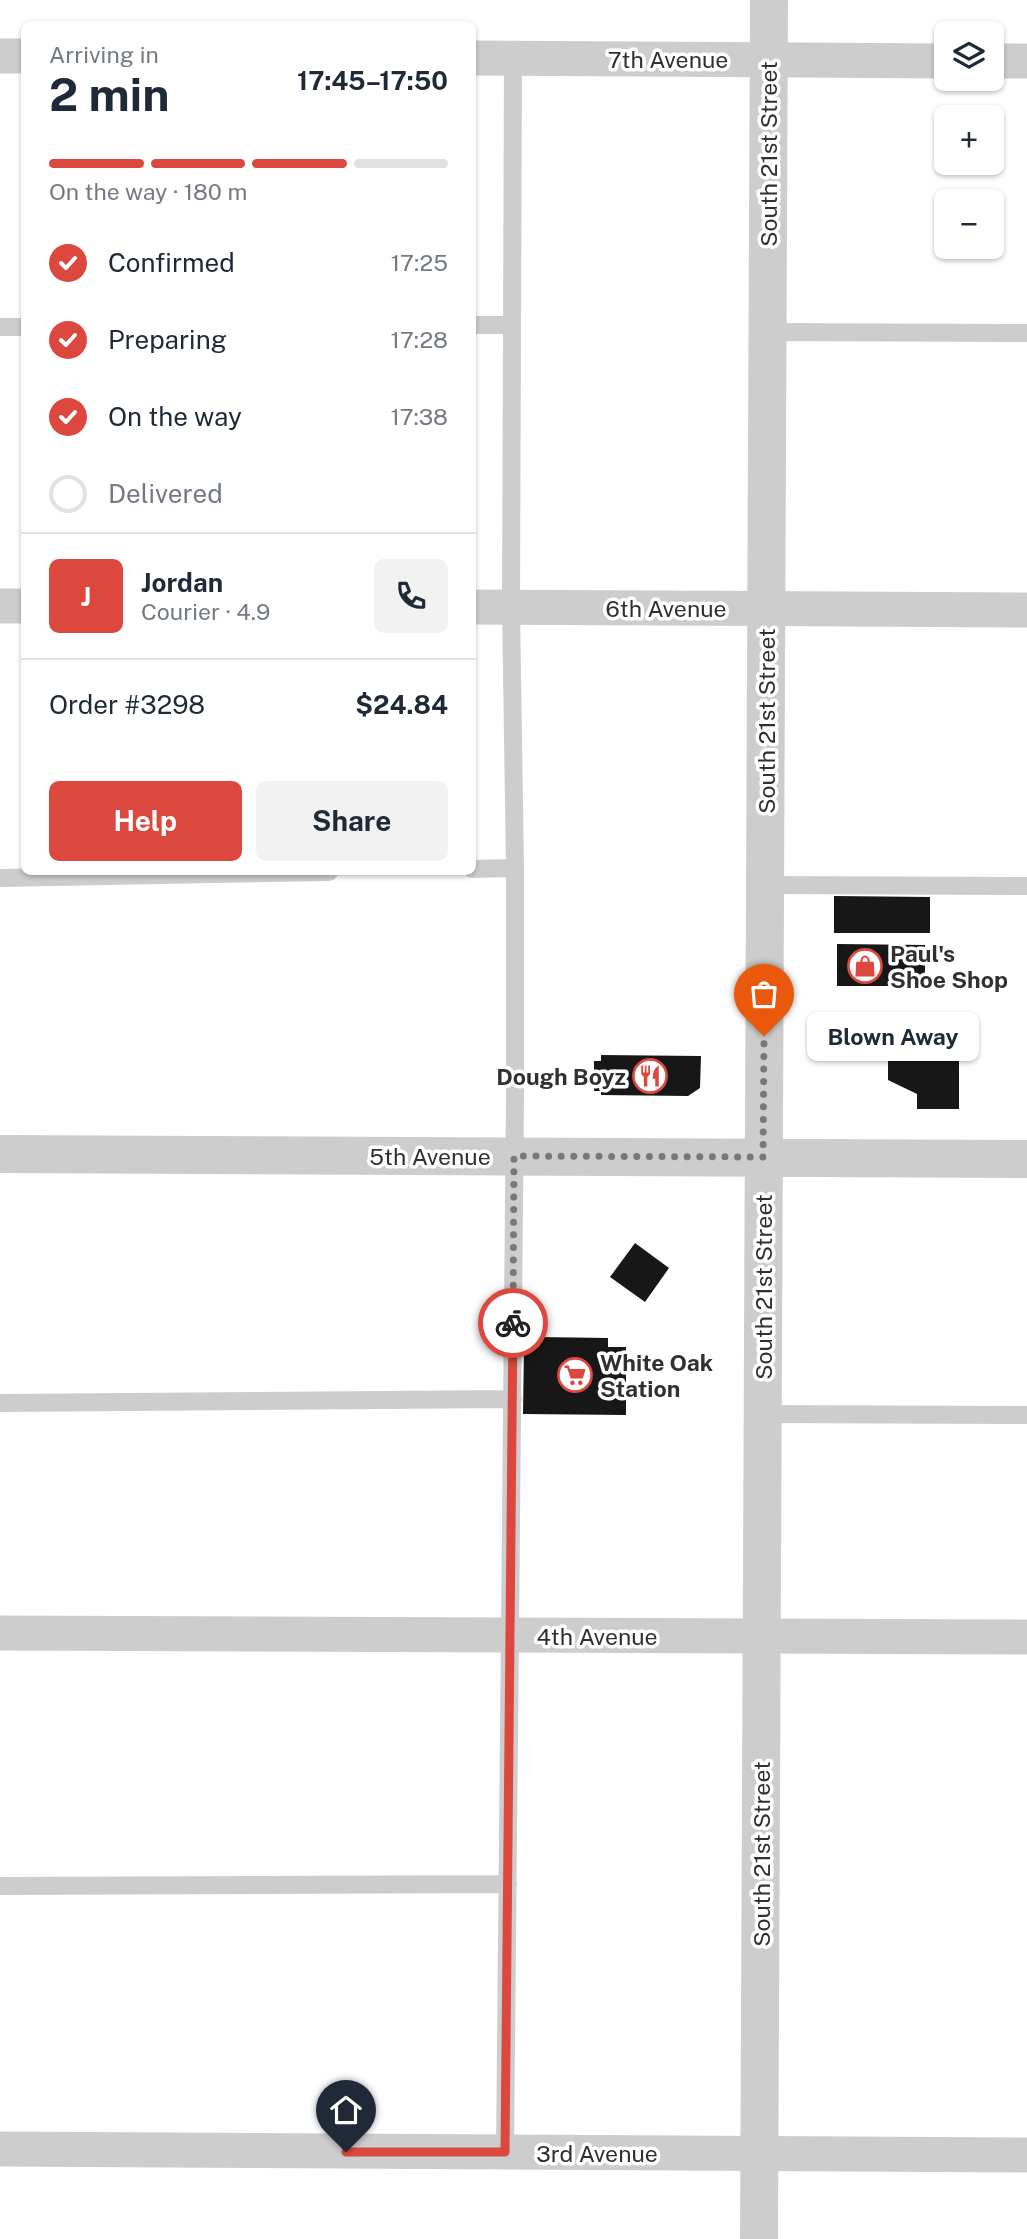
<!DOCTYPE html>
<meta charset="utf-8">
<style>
:root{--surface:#fff;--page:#f2f2f3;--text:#1f2937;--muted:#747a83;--line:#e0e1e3;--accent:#dc483d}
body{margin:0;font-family:"Public Sans",sans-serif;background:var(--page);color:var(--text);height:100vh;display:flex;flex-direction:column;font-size:26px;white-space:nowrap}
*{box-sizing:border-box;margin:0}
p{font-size:23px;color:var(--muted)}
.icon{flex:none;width:38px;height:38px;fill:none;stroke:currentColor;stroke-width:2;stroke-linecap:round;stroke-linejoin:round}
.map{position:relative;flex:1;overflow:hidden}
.panel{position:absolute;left:21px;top:21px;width:455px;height:854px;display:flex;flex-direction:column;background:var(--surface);border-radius:10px;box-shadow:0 2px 5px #0004}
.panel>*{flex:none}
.buttons{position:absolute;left:934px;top:21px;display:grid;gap:14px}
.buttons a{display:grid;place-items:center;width:70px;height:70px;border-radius:10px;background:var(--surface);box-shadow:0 2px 5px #0004;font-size:35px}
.pin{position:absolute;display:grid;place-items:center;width:60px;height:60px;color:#fff;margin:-72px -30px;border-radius:50% 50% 50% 0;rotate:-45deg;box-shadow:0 0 7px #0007}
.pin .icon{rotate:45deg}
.courier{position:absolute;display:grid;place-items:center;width:70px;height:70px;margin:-35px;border:5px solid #dc483d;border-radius:50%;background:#fff;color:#222;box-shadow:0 2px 9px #0007}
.bubble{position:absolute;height:49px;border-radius:10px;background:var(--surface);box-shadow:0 2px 5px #0004;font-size:23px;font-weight:700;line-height:49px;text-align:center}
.headline em{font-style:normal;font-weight:700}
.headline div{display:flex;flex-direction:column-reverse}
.headline{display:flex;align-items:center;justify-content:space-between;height:119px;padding:0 28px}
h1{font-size:46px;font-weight:700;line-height:52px}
.bar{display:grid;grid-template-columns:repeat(4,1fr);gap:10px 7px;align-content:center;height:84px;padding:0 28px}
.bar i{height:9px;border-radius:5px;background:var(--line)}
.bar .current{background:var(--accent)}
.bar p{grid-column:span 4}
.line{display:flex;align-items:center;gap:18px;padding:0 28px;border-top:2px solid var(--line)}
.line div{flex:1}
.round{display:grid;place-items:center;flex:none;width:74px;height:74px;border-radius:10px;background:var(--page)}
ol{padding:0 28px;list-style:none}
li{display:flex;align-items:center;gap:21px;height:77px}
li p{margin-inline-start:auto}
li .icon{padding:7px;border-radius:50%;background:var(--accent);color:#fff;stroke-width:4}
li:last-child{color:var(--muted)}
li i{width:38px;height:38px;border:4px solid var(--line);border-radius:50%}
.cta{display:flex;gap:14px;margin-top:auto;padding:14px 28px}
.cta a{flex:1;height:80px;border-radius:10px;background:var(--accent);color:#fff;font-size:28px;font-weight:700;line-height:80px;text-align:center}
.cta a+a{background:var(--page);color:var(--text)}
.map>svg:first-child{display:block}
.building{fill:#171717}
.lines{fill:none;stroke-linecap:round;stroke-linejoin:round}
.service{stroke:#cdcdcd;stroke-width:18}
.minor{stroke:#cdcdcd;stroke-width:35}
.tertiary{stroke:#cdcdcd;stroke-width:38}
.done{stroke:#787878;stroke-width:7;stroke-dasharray:0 12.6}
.route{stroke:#dc483d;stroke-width:9}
.labels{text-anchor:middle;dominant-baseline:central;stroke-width:7;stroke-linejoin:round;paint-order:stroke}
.street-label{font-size:23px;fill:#303030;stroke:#fff}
.poi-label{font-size:23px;font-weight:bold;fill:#303030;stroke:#fff;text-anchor:start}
</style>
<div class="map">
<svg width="1027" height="2239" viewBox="0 0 1027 2239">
<rect width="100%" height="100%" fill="#fff"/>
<path class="building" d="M834 896 930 897V933H834Z
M837 944 925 945V986H837Z
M831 1013 894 1014V1043L831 1042Z
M888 1049H959V1109H917V1094L888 1080Z
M601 1055 701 1056 700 1088 688 1096 601 1095V1091H594V1061H601Z
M635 1243 669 1268 645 1302 610 1277Z
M540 1337 608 1338V1347H626V1415L523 1414 524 1346H540Z"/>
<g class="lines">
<path class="service" d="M472 325H512
M0 327H24
M767 332 1027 333
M472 869 515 868
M0 878 329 872
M765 885 1027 886
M0 1403 513 1399
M763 1414 1027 1415
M0 1886 508 1884
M505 2153 515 1100V868L511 607 513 58"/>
<path class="minor" d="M0 56H24
M472 58 947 61
M992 61H1027
M0 606H24
M472 607 1027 610
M0 1633 1027 1637
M0 2149 1027 2155"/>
<path class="tertiary" d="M0 1154 1027 1159
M759 2239 769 0"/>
</g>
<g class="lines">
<path class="done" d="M513 1323 514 1156 763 1157 764 1036"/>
<path class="route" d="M346 2152H505L513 1323"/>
</g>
<defs>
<g id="shop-ring" transform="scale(1.75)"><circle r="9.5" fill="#fff" stroke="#dc483d" stroke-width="1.5"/><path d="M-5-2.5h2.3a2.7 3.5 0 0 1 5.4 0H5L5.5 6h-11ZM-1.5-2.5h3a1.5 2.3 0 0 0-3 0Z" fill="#dc483d"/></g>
<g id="restaurant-ring" transform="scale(1.75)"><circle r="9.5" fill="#fff" stroke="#dc483d" stroke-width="1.5"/><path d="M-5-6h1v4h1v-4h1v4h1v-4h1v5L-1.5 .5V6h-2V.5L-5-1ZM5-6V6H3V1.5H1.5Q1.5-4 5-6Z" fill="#dc483d"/></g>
<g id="supermarket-ring" transform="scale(1.75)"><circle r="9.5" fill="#fff" stroke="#dc483d" stroke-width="1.5"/><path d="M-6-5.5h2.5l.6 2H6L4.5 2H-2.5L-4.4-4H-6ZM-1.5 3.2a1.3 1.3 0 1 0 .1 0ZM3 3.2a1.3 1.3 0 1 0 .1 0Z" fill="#dc483d"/></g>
</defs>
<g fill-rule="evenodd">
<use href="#shop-ring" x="865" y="966"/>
<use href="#restaurant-ring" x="650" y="1076"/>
<use href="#supermarket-ring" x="575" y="1375"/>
</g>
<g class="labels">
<g class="street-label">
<text x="668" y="59">7th Avenue</text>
<text transform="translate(768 154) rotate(-90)">South 21st Street</text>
<text x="666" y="608">6th Avenue</text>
<text transform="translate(766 721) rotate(-90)">South 21st Street</text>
<text x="430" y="1156">5th Avenue</text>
<text transform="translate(763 1287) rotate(-90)">South 21st Street</text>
<text x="597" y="1636">4th Avenue</text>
<text transform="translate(761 1854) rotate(-90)">South 21st Street</text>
<text x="597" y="2153">3rd Avenue</text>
</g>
<g class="poi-label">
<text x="890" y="953">Paul's<tspan x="890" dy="26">Shoe Shop</tspan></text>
<text x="626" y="1076" text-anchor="end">Dough Boyz</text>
<text x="600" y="1362">White Oak<tspan x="600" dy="26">Station</tspan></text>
</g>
</g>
</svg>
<div class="buttons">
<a><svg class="icon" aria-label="layers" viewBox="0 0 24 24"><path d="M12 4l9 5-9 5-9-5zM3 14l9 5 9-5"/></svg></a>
<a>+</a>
<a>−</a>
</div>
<div class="pin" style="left:764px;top:1036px;background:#ea580c"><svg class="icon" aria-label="bag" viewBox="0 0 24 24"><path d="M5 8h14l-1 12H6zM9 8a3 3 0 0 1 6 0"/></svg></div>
<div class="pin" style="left:346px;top:2152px;background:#1f2937"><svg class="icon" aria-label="home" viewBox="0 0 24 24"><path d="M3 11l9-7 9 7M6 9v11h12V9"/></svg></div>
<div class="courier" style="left:513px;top:1323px"><svg class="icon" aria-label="bike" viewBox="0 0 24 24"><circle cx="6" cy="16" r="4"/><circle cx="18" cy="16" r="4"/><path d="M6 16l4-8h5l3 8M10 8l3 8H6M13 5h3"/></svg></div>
<div class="bubble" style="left:807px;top:1012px;width:172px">Blown Away</div>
<section class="panel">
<div class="headline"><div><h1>2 min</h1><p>Arriving in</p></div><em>17:45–17:50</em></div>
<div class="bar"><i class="current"></i><i class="current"></i><i class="current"></i><i></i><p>On the way · 180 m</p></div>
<ol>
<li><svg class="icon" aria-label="check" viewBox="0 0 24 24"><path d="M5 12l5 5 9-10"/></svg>Confirmed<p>17:25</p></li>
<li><svg class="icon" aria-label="check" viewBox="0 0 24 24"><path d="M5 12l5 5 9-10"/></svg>Preparing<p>17:28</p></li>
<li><svg class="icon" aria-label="check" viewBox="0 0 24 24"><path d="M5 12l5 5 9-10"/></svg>On the way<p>17:38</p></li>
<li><i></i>Delivered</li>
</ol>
<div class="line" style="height:126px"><b class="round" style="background:var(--accent);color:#fff">J</b><div><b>Jordan</b><p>Courier · 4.9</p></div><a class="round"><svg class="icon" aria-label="phone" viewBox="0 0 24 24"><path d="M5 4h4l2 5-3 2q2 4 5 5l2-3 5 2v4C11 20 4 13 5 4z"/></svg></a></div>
<div class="line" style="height:91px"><div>Order #3298</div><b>$24.84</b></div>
<div class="cta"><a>Help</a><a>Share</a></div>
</section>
</div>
